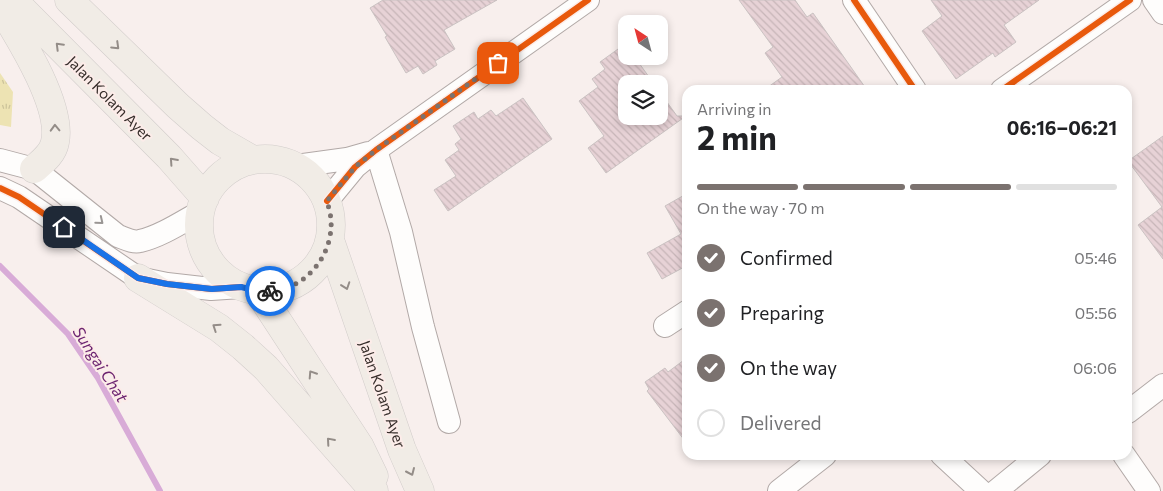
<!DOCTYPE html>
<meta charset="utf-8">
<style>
:root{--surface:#fff;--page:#f2f2f2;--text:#202124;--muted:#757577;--line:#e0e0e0;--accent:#7b726f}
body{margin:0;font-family:Commissioner,sans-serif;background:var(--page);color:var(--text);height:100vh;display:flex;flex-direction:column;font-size:19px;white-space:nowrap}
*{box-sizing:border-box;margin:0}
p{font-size:16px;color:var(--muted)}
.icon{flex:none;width:28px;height:28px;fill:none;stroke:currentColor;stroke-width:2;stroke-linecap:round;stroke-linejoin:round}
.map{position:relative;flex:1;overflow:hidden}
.drawer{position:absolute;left:682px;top:85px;width:450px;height:375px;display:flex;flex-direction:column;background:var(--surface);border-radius:15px;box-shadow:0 2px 8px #0003}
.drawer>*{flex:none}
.needle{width:32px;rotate:324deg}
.tools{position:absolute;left:618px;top:15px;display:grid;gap:10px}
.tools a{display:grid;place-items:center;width:50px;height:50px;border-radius:10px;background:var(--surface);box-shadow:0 2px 8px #0003;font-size:25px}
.pin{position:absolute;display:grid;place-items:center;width:42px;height:42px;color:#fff;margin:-21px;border-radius:10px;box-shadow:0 2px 8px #0006}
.courier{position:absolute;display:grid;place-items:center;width:50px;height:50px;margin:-25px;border:4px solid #1a73e8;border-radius:50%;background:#fff;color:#222;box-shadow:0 1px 6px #0007}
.head em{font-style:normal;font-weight:700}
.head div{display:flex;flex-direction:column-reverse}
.head{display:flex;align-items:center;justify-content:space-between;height:85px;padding:0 15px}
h1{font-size:32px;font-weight:700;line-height:38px}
.bar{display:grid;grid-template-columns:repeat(4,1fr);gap:8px 5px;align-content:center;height:60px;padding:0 15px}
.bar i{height:6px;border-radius:4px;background:var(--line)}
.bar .current{background:var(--accent)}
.bar p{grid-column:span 4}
ol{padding:0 15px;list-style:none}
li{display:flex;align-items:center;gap:15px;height:55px}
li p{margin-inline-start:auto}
li .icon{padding:5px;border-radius:50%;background:var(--accent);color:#fff;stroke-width:4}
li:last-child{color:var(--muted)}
li i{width:28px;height:28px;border:2px solid var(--line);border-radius:50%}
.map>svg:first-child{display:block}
.park{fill:url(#park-tufts)}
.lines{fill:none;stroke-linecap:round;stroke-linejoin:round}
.stream{stroke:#d8abd7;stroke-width:6}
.building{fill:url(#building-back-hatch);stroke:#cac2c2}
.minor-casing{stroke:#b2a9a7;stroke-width:24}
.major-casing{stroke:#d1ccca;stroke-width:29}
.minor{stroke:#fefdfc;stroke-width:22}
.major{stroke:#f1ece6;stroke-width:28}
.cycleway-casing{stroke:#fcece9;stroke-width:9}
.cycleway{stroke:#e8590c;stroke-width:6}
.oneway{stroke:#948d88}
.oneway2{stroke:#9a9694}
.done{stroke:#7b726f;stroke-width:5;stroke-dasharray:0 9}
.route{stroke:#1a73e8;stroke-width:6}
.labels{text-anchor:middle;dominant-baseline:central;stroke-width:4;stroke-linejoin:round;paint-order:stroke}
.street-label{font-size:15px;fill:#372e2b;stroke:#fcece9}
.water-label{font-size:16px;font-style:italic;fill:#6d2571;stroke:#fcece9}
</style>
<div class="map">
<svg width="1163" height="491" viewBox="0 0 1163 491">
<defs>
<pattern id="park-tufts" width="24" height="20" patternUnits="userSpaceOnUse" patternTransform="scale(1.25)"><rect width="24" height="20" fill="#ede3b3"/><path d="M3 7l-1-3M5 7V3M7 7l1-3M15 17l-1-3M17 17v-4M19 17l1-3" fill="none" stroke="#ccc39a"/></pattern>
<pattern id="building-back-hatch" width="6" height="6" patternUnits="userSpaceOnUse" patternTransform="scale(1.25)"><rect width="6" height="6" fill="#e7d2d6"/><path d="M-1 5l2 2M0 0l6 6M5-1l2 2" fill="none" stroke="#c7b5b8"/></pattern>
</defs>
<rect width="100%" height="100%" fill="#f8efed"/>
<path class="park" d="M0 73 13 92 11 127 0 125Z"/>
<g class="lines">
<path class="stream" d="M0 266 68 334 98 378 160 491"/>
</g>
<path class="building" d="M383 0H497L444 30 455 49 435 61 437 65 423 74 418 66 406 73 385 37 387 36 370 8Z
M739 0H795L807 17 813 13 867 90H764L782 77 765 53 773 47Z
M931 0H1039L1004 25 1016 42 995 57 993 53 956 79 922 31 942 16Z
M625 44 626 56H634L654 84H626V116H659V91L677 116H686L606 173 588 148 604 136 579 101 598 87 592 79 605 69 600 62Z
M523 98 552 139 448 211 434 190 456 176 445 160 459 150 455 144 461 139 453 126 474 112 478 119 491 110 496 116Z
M1163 136V259L1138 225 1162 207 1128 161Z
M688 193V265L662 279 647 253 681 234 665 206Z
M688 357V445L647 391 649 389 645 382 665 368 668 372Z"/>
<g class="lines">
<g class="minor-casing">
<path id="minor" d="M854 0 915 90
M1154 0 1163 13
M1002 90 1130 0
M376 150 401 232 423 327 449 422
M0 160 34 169 118 236C124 238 133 243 140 241 161 236 182 222 200 212
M296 166 347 159 368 153
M0 188 19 197 138 278 167 284 211 289 241 287
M327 201 355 167 376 150 588 0
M665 326 688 311
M1128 412 1163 385
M942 455 981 491
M1124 455 1149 491
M779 491 825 455
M996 491 1040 455"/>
</g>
<g class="major-casing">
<path id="major" d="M13 0 169 157 205 198
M69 0 178 106 202 127 220 141 253 160
M0 6C19 37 63 106 55 142 53 154 42 162 34 169
M199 225a66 66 0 1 1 132 0a66 66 0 1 1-132 0Z
M330 240 402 450 420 491
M138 278 219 328 243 347 266 368 374 491
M258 291 360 447 374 476"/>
</g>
<use href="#minor" class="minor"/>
<use href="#major" class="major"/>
<g class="cycleway-casing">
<path id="cycleway" d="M854 0 915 90
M1002 90 1130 0
M0 188 19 197 138 278 167 284 211 289 241 287
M327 201 355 167 376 150 588 0"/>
</g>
<use href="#cycleway" class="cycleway"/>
</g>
<defs><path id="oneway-chevron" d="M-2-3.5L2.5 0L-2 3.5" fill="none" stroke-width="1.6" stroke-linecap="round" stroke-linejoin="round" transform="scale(1.25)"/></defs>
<g class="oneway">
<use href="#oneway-chevron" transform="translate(59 46) rotate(-135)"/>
<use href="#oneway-chevron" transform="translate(116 46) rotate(44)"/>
<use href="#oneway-chevron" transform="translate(55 128) rotate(-92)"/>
<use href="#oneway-chevron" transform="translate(173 161) rotate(-132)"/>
<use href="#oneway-chevron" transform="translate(346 286) rotate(71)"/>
<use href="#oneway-chevron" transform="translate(216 327) rotate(-146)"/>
<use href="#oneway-chevron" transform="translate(312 374) rotate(-123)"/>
<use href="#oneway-chevron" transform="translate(330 441) rotate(-131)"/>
<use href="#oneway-chevron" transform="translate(411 472) rotate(66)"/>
</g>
<use class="oneway2" href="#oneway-chevron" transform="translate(100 221) rotate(39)"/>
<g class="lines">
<path class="done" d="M270 291C303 290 330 259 331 227 332 218 329 209 327 201L355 167 376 150 498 63"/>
<path class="route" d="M64 227 138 278 167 284 212 289 241 287 258 291H270"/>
</g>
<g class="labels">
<g class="street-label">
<text transform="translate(110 98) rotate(45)">Jalan Kolam Ayer</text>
<text transform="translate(383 394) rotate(71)">Jalan Kolam Ayer</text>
</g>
<g class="water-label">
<text transform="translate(101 364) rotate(57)">Sungai Chat</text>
</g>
</g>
</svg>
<div class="tools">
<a><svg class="needle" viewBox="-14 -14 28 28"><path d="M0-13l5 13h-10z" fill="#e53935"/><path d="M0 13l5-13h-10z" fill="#757577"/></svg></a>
<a><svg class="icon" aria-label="layers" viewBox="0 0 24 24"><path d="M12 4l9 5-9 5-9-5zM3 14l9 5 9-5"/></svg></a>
</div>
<div class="pin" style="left:498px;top:63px;background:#ea580c"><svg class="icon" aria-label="bag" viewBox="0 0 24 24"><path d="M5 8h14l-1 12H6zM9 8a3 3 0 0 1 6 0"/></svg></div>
<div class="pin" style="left:64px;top:227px;background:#1f2937"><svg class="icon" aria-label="home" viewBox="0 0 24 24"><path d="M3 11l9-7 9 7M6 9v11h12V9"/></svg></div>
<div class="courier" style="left:270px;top:291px"><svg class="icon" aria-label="bike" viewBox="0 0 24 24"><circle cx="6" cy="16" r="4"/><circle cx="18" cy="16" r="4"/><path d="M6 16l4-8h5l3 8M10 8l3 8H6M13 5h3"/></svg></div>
<section class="drawer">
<div class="head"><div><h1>2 min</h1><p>Arriving in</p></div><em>06:16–06:21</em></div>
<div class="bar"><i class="current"></i><i class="current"></i><i class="current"></i><i></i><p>On the way · 70 m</p></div>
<ol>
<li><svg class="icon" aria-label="check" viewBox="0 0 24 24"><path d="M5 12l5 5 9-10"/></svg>Confirmed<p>05:46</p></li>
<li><svg class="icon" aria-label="check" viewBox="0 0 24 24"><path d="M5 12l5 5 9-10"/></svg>Preparing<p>05:56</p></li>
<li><svg class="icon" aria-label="check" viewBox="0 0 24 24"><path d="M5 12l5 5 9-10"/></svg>On the way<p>06:06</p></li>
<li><i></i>Delivered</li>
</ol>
</section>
</div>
